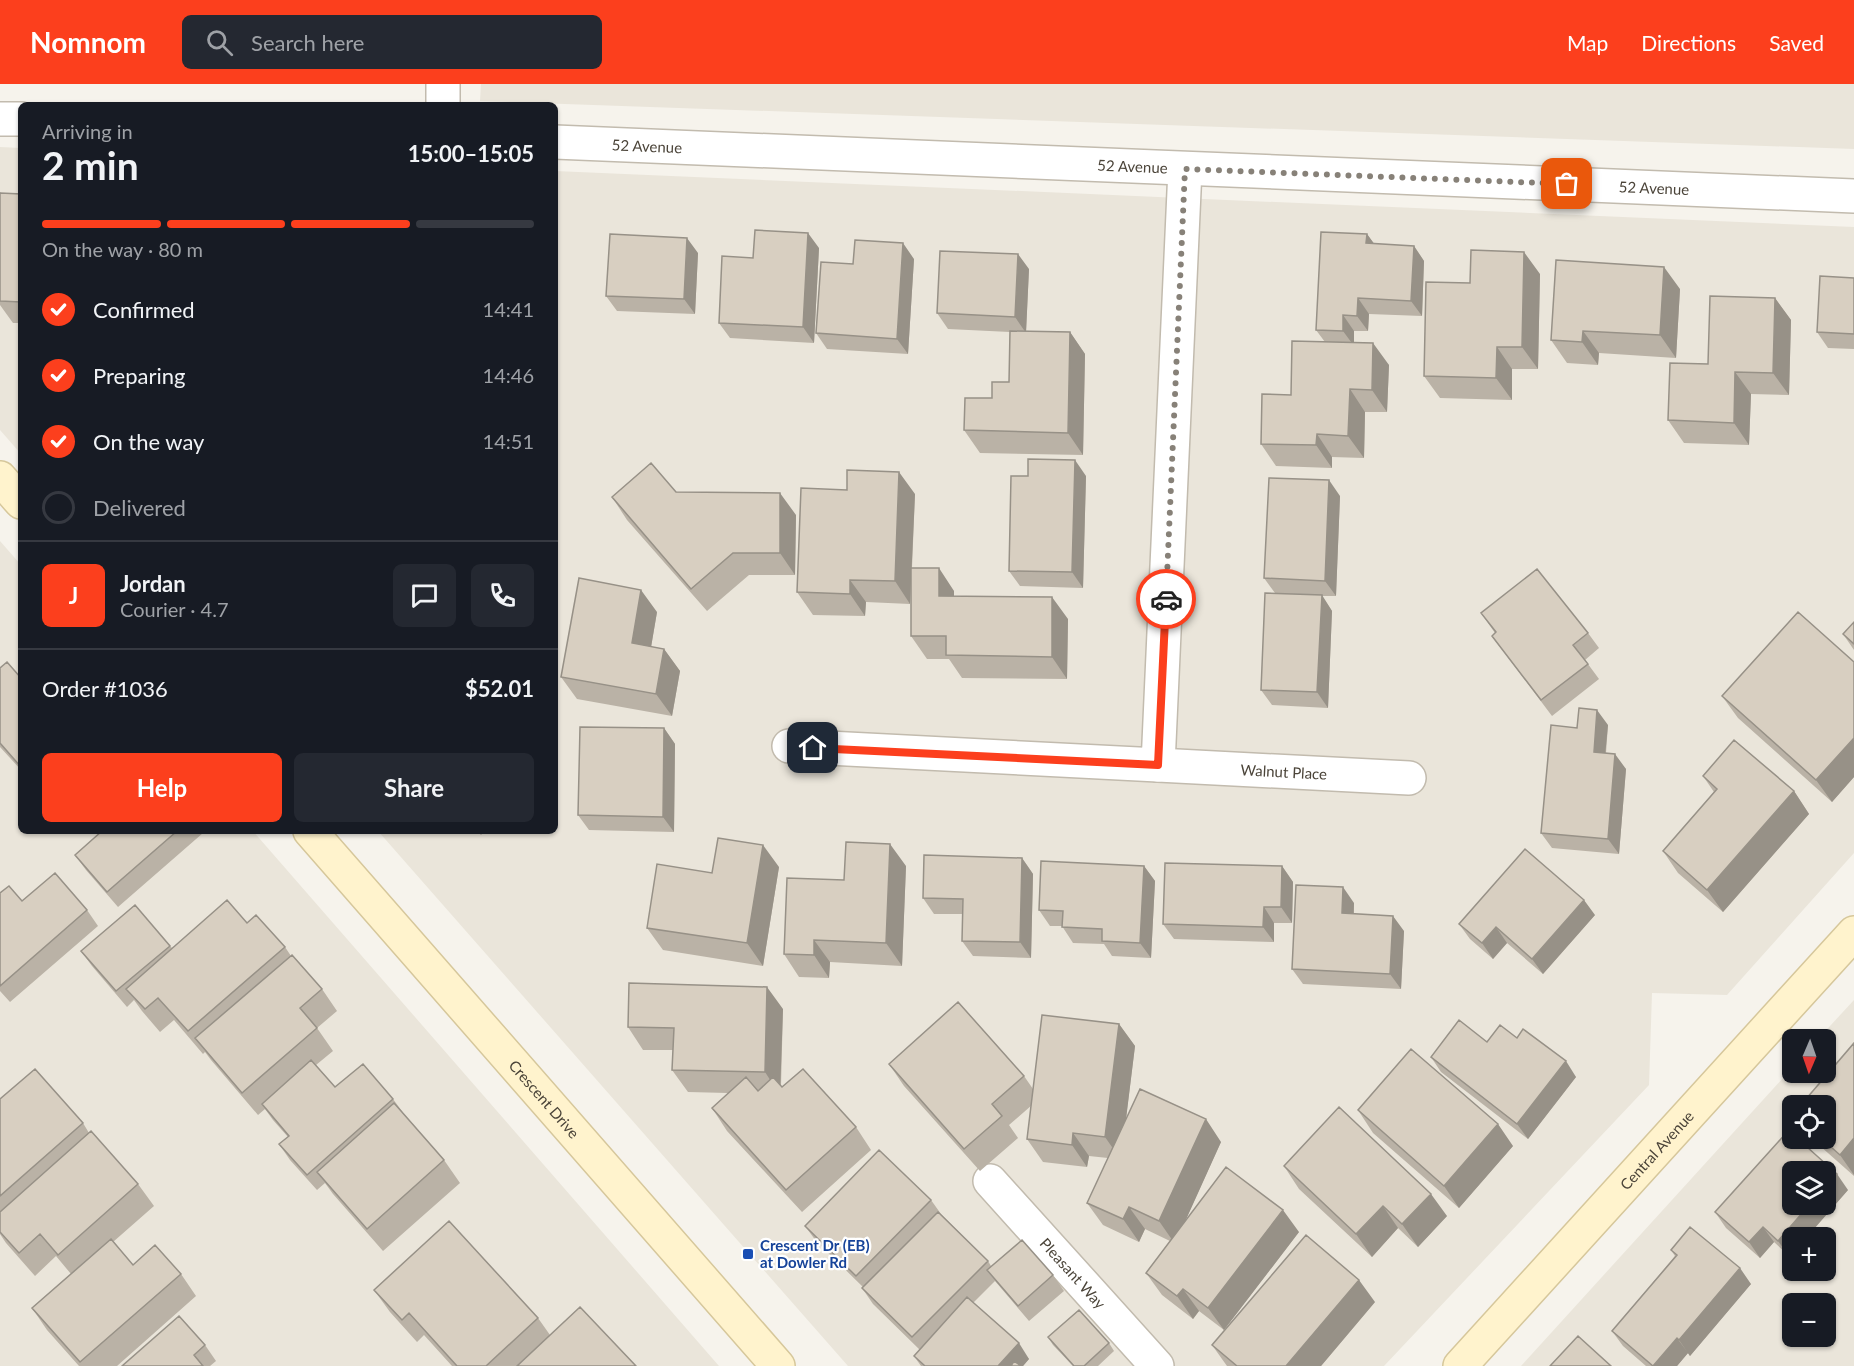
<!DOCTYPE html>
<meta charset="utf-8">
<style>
:root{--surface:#171b24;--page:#242831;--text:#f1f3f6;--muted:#9ea1a6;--line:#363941;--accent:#fc3f1d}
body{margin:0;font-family:Lato,sans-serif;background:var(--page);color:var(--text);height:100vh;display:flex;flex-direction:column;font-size:22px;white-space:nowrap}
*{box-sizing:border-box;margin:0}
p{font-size:20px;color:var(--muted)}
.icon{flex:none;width:33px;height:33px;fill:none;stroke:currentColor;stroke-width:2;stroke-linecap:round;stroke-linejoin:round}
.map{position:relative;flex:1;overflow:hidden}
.details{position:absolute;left:18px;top:18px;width:540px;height:732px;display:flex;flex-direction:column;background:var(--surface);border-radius:9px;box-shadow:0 2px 4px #0004}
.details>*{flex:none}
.needle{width:39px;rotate:182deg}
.fabs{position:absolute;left:1782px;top:945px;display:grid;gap:12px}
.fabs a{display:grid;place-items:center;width:54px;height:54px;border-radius:9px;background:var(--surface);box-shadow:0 2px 4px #0004;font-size:30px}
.pin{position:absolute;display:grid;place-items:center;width:51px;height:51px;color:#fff;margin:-26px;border-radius:12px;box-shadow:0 3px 9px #0006}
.courier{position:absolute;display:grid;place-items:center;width:60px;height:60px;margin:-30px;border:4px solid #fc3f1d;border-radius:50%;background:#fff;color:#222;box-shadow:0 2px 8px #0007}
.summary em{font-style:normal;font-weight:700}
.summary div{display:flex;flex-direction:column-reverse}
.summary{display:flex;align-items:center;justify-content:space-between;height:102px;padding:0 24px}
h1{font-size:39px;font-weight:700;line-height:45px}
.bar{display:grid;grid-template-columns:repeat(4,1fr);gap:9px 6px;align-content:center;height:72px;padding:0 24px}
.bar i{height:8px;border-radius:4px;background:var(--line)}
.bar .on{background:var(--accent)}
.bar p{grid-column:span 4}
.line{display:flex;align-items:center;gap:15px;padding:0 24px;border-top:2px solid var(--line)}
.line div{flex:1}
.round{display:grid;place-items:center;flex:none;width:63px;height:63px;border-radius:9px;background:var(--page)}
ol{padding:0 24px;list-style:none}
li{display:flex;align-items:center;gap:18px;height:66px}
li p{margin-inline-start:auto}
li .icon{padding:6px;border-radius:50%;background:var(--accent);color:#fff;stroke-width:4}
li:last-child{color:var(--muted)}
li i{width:33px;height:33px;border:3px solid var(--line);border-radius:50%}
.action{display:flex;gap:12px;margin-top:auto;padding:12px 24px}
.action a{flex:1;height:69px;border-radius:9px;background:var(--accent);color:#fff;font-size:24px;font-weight:700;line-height:69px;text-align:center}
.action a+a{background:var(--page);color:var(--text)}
header{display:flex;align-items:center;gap:36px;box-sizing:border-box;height:84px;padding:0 30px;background:var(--accent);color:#fff}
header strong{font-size:28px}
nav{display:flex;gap:33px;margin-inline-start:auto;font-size:21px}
.search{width:420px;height:54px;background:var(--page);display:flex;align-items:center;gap:15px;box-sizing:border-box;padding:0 21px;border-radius:9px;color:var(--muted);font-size:22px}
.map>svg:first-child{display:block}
.residential{fill:#eae5da;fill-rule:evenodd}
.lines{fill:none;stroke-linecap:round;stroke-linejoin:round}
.street-casing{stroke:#c2bbae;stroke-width:36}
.secondary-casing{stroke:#d6c79b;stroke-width:36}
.street{stroke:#fff;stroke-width:33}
.secondary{stroke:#fff3cd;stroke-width:33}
.wall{fill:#bab2a6}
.shaded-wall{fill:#979187}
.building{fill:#d8cfc1;stroke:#979187;stroke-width:1.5}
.done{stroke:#878178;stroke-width:6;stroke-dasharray:0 10.8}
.route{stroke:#fc3f1d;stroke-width:8}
.transit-dot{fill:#1a4fb4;stroke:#fff;stroke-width:2}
.labels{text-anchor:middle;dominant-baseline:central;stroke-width:4.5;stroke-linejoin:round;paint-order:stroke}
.street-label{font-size:15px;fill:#4b4439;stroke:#fff}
.transit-label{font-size:15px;font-weight:bold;fill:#164399;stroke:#fff;text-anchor:start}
</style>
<header>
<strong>Nomnom</strong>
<div class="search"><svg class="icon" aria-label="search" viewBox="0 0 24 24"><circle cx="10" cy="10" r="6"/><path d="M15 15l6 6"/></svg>Search here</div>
<nav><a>Map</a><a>Directions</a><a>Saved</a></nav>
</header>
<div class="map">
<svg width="1854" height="1282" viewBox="0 0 1854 1282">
<rect width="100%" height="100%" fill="#f6f3ec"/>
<path class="residential" d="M481 0H1854V65L480 17Z
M0 63 21 64V370L0 346Z
M555 87 1854 143V769L1727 911 1652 909 1649 1001 1384 1282H848L378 747H555Z
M0 457 21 481V747H253L719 1282H0Z
M1854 916V1282H1521L1792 984V988H1826V956L1818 955ZM1792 1022H1826V1054H1792ZM1792 1088H1826V1120H1792ZM1792 1154H1826V1186H1792ZM1792 1220H1826V1252H1792Z"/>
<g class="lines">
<g class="street-casing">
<g id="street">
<path d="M443 21V0"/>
<path d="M0 35H21"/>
<path id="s1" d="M555 58 1854 112"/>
<path d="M789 662 1158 681 1185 85"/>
<path id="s2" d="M1158 681 1409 694"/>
<path id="s3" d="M990 1097 1157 1282"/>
</g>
</g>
<g class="secondary-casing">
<g id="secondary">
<path d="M0 394 21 418"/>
<path id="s4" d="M310 747 778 1282"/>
<path id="s5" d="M1460 1282 1854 849"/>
</g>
</g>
<use href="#street" class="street"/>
<use href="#secondary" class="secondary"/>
</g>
<path class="wall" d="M0 108 1 109 21 110V239H13L0 221Z
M1367 150 1374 160 1414 162 1424 177 1422 232 1369 230 1368 247H1354V258L1389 281 1387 328H1365L1364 374 1332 373V384L1276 382 1261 360 1325 258 1316 246Z
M819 164 814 259 730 254 719 239 753 174Z
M698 169 695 230 617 227 606 212Z
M914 175 908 270 827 265 816 249 853 180Z
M1029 185 1026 247 1070 248 1085 270 1083 371 980 369 964 346 992 314 1009 298 1010 248 948 245 937 229Z
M1540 190 1538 285H1512V316L1440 314 1424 292 1470 199Z
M1854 194V265L1828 264 1817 248Z
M1680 205 1676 274 1599 269 1598 281 1567 279 1551 256Z
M1775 214 1791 236 1789 311 1751 310 1749 361 1684 359 1668 336 1708 280Z
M1086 392 1083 504 1020 502 1009 487Z
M676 408 796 431 795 491H749L707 527 627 436 612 413Z
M915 410 912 484 954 507V512L1068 535 1067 595 962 594 949 575H927L911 552V493L910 520 866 518 865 532 813 531 797 508Z
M1340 412 1336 512H1322L1332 527 1328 624 1272 621 1261 606 1275 509 1264 494Z
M657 528 651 563 664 565 680 587 672 632 577 615 561 593Z
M1481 529 1588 549 1599 564 1585 576 1599 595 1552 632 1492 552 1495 549Z
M1854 538V566L1843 550Z
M1854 578V693L1832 718 1738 634 1722 612Z
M0 584 21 594V686L0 663Z
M1608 641 1606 669 1626 685 1619 770 1552 764 1541 749 1577 644Z
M664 644 675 660 674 748 589 746 578 731Z
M1703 692 1794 707 1809 730 1723 828 1678 789 1663 767 1714 708Z
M102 747H202L203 749 118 823 86 786 75 771Z
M477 747H485L481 751Z
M1022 774 1033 790 1031 874 973 872 962 857 963 830H934L923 814Z
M906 782 902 882 830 878 829 894 799 893 784 870 844 796Z
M1144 782 1155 797 1151 874 1112 872 1104 860 1073 859 1062 842H1050L1039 826Z
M1282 782 1293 798 1292 839H1274V858L1174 855 1163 840Z
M779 783 763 882 663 866 647 844 712 789Z
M0 809 22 817 87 826 98 842 10 918 0 907Z
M1354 819V830L1404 847 1401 905 1303 900 1292 885Z
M1595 831 1543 890 1507 859 1493 875 1470 855 1459 840Z
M247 839 285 863 291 872 322 905 337 927 317 944 333 967 316 981 335 1003 393 1015 404 1030 444 1076 460 1099 383 1167 333 1110 325 1099 317 1106 290 1076 279 1060 288 1053 273 1036 265 1025 258 1031 211 976 205 968 203 970 174 936 160 948 142 927 134 916 127 923 92 882 81 867 170 862 172 864Z
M783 925 781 1002 782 1003 856 1043 871 1066 802 1128 727 1047 712 1024 728 1009 688 1008 672 986 673 966H643L628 943Z
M1119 940 1135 962 1126 1034 1221 1058 1185 1137 1299 1148 1224 1246 1199 1227 1193 1235 1162 1211 1146 1189 1170 1157 1145 1145 1139 1158 1103 1141 1087 1119 1108 1074 1089 1072 1087 1083 1043 1078 1027 1055 1032 1021 1009 1041 1018 1054 980 1087 904 1002 889 980 1024 992 1033 1005Z
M1517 954 1576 993 1528 1055 1441 988 1431 973 1487 958Z
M1854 959V1092L1811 1054H1826Z
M0 1015 83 1039 89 1049 138 1100 154 1122 113 1158 133 1181 181 1190 196 1212 117 1282H79L47 1246 32 1224 71 1190 56 1172 35 1192 6 1159 0 1150Z
M1358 1026 1513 1062 1459 1124 1373 1049Z
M1284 1082 1447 1132 1418 1163 1398 1144 1372 1173 1299 1105Z
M1848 1106 1806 1154H1792L1789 1172 1774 1158 1760 1174 1726 1144 1715 1128Z
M931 1116 941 1130 988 1177 991 1182 1053 1191 1064 1207 1029 1237 995 1197 973 1219 1029 1275 1023 1282H921L914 1272 920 1266 873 1220 862 1204 863 1203 816 1157 805 1142Z
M1671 1166 1751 1200 1690 1272 1688 1269 1677 1282H1646L1623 1262 1612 1247 1675 1172Z
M374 1206 538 1234 550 1251 636 1282H452L424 1251 417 1258 390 1228Z
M1375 1218 1321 1282H1227L1212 1261Z
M1048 1253 1109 1259 1114 1267 1098 1282H1073L1053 1261Z
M205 1261 216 1277 210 1282H122Z"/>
<path class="shaded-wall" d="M808 149 819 164 814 259 803 243Z
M1367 150 1378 165 1366 159Z
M687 154 698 169 695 230 684 215Z
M903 159 914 175 908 270 897 255Z
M1414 162 1424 177 1422 232 1411 217Z
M1524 168 1540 190 1538 285 1522 263Z
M1018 170 1029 185 1026 249 1015 233Z
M1664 183 1680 205 1676 274 1660 251Z
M1358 214 1369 230 1368 247 1357 232Z
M1775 214 1791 236 1789 311 1773 289Z
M1343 231 1354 247V262L1343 247Z
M1583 247 1599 269 1598 281 1582 258Z
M1070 248 1085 270 1083 371 1068 349Z
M1373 259 1389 281 1387 328 1372 306Z
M1497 263 1512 285V316L1496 294Z
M1735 288 1751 310 1749 361 1734 339Z
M1350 305 1365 328 1364 374 1348 352Z
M1317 350 1332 373V384L1316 361Z
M1075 376 1086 392 1083 504 1072 488Z
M899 388 915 410 910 520 895 497Z
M1329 396 1340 412 1336 512 1325 497Z
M780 409 796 431 795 491 780 469Z
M939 484 954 507V534L939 512Z
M850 496 866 518 865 532 850 510Z
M641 506 657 528 648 581 632 559Z
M1322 511 1332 527 1328 624 1317 608Z
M1052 513 1068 535 1067 595 1052 573Z
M664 565 680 587 672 632 656 610Z
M1597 626 1608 641 1604 683 1594 668Z
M664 644 675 660 674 748 663 733Z
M1854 654V693L1832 718 1816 696Z
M1615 670 1626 685 1619 770 1608 755Z
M1794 707 1809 730 1723 828 1707 806Z
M890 760 906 782 902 882 886 859Z
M763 761 779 783 763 882 747 859Z
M1022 774 1033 790 1031 874 1020 858Z
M1144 782 1155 797 1151 874 1140 859Z
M1282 782 1293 798 1292 839 1281 823Z
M1343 803 1354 819 1353 845 1342 829Z
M1584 816 1595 831 1543 890 1532 875Z
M1264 823 1274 839V858L1263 843Z
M1393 832 1404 847 1401 905 1390 890Z
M1496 843 1507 859 1493 875 1482 859Z
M814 856 830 878 829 894 814 871Z
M767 903 783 925 780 1011 765 988Z
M1119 940 1135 962 1121 1076 1105 1053Z
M1566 977 1576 993 1528 1055 1517 1040Z
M1206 1035 1221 1058 1175 1160 1159 1137Z
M1498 1040 1513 1062 1459 1124 1444 1102Z
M1073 1049 1089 1072 1087 1083 1072 1061Z
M1854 1054V1091L1840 1071Z
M1837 1090 1848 1106 1806 1154H1792V1168L1789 1172 1778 1157 1810 1120H1826V1103Z
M1431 1110 1447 1132 1418 1163 1402 1140Z
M1383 1122 1398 1144 1372 1173 1356 1150Z
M1129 1123 1145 1145 1139 1158 1123 1135Z
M1283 1126 1299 1148 1224 1246 1208 1224Z
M1763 1143 1774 1158 1760 1174 1749 1158Z
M1740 1184 1751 1200 1690 1272 1679 1256Z
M1359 1196 1375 1218 1321 1282H1286Z
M1183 1205 1199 1227 1193 1235 1177 1212Z
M1677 1254 1688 1269 1677 1282H1653Z
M1019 1259 1029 1275 1023 1282H998Z"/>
<path class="building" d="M0 109 21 110V218L0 217Z
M755 146 808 149 803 243 719 239 722 172 753 174Z
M1321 148 1367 150 1366 159 1414 162 1411 217 1358 214 1357 232 1343 231V247L1316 246Z
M610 150 687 154 684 215 606 212Z
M855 156 903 159 897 255 816 249 821 178 853 180Z
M1471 166 1524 168 1522 263H1497L1496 294 1424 292 1426 198 1470 199Z
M940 167 1018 170 1015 233 937 229Z
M1556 176 1664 183 1660 251 1583 247 1582 258 1551 256Z
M1820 192 1854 194V250L1817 248Z
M1710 212 1775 214 1773 289 1735 288 1734 339 1668 336 1670 279 1708 280Z
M1010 247 1070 248 1068 349 964 346 965 314H992V298H1009Z
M1292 257 1373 259 1372 306 1350 305 1348 352 1317 350 1316 361 1261 360 1262 310 1291 311Z
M1028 375 1075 376 1072 488 1009 487 1011 392H1028Z
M651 379 676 408 780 409V469H733L691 505 612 413Z
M847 386 899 388 895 497 850 496V510L797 508 801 404 847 406Z
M1269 394 1329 396 1325 497 1264 494Z
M911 484H939V512L1052 513V573L946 571V552H911Z
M1537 485 1588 549 1573 561 1588 580 1541 616 1492 552 1496 548 1481 529Z
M579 494 641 506 632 559 664 565 656 610 561 593Z
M1265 509 1322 511 1317 608 1261 606Z
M1798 528 1854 578V654L1816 696 1722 612Z
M1854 538V560L1843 550Z
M7 578 21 594V683L0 659V584Z
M1579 624 1597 626 1594 668 1615 670 1608 755 1541 749 1551 641 1577 644Z
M580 643 664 644 663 733 578 731Z
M1734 656 1794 707 1707 806 1663 767 1717 705 1703 692Z
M102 747H177L107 808 75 771Z
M718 754 763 761 747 859 647 844 657 780 712 789Z
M846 758 890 760 886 859 814 856V871L784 870 787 794 844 796Z
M1525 765 1584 816 1532 875 1496 843 1482 859 1459 840Z
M924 771 1022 774 1020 858 962 857 963 815 923 814Z
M1041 777 1144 782 1140 859 1102 857V845L1062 843 1063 827 1039 826Z
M1165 779 1282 782 1281 823H1264L1263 843 1163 840Z
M55 789 87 826 0 902V809L9 802 22 817Z
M1296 801 1343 803 1342 829 1393 832 1390 890 1292 885Z
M227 816 247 839 256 831 285 863 188 947 158 914 145 925 126 905Z
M135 821 170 862 116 907 81 867Z
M292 871 322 905 300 924 317 944 242 1009 195 954Z
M629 899 767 903 765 988 672 986 674 944 628 943Z
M958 918 1024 992 992 1020 1002 1032 964 1065 889 980Z
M1042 931 1119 940 1105 1053 1073 1049 1072 1061 1027 1055Z
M1459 936 1487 958 1500 941 1517 954 1523 945 1566 977 1517 1040 1431 973Z
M1854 959V1054L1840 1071 1821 1054H1826V1022H1800Z
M1411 965 1498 1040 1444 1102 1358 1026Z
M311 976 335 1003 363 980 393 1015 307 1091 279 1060 289 1052 262 1020Z
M35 985 83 1039 0 1112V1015Z
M803 985 856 1043 786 1106 712 1024 746 993 758 1007 773 993 782 1003Z
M1140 1005 1206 1035 1159 1137 1129 1123 1123 1135 1087 1119Z
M394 1019 444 1076 367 1145 317 1088Z
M1339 1023 1431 1110 1402 1140 1383 1122 1356 1150 1284 1082Z
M91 1047 138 1100 58 1171 40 1150 19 1169 0 1148V1128Z
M1788 1047 1792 1051V1054H1797L1837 1090 1826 1103V1088H1792V1120H1810L1778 1157 1763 1143 1749 1158 1715 1128Z
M879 1066 931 1116 856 1192 805 1142Z
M1226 1083 1283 1126 1208 1224 1183 1205 1177 1212 1146 1189Z
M938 1128 988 1177 912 1253 862 1204Z
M449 1137 538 1234 486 1282H457L409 1229 402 1236 374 1206Z
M1690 1143 1740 1184 1679 1256 1677 1254 1653 1282 1612 1247 1677 1171 1671 1166Z
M1306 1151 1359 1196 1286 1282H1237L1212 1261Z
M111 1155 133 1181 155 1161 181 1190 80 1278 32 1224Z
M1022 1156 1053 1191 1018 1222 987 1186Z
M967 1213 1019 1259 998 1282H925L914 1272Z
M580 1223 636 1282H517Z
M1079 1226 1109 1259 1084 1282H1074L1048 1253Z
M179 1232 205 1261 194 1271 203 1282H122Z
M1578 1252 1611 1282H1550Z
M1014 1277 1021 1282H1011Z"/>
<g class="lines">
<path class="done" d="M1166 515 1185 85 1567 100"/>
<path class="route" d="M813 664 1158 681 1166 515"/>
</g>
<rect class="transit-dot" x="742" y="1164" width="12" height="12" rx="3"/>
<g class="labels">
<g class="street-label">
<text stroke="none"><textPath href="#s1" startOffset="92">52 Avenue</textPath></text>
<text stroke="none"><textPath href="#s1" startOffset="578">52 Avenue</textPath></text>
<text stroke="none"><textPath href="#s1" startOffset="1100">52 Avenue</textPath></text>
<text stroke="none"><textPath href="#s2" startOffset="126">Walnut Place</textPath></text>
<text stroke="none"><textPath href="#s4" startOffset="356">Crescent Drive</textPath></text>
<text stroke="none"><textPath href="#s5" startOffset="292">Central Avenue</textPath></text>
<text stroke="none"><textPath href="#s3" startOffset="124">Pleasant Way</textPath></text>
</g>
<g class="transit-label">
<text x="760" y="1161">Crescent Dr (EB)<tspan x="760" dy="17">at Dowler Rd</tspan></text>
</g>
</g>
</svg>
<div class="fabs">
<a><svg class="needle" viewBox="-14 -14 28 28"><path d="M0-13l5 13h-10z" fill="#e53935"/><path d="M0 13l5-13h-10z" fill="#9ea1a6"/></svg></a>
<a><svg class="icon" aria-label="locate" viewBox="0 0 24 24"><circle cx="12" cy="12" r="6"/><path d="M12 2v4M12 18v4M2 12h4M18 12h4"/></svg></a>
<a><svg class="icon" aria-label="layers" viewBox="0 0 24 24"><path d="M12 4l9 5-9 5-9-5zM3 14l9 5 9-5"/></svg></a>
<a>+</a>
<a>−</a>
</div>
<div class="pin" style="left:1567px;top:100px;background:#ea580c"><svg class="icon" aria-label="bag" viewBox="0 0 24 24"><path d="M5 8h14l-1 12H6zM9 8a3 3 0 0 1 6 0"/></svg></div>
<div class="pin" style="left:813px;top:664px;background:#1f2937"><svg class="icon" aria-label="home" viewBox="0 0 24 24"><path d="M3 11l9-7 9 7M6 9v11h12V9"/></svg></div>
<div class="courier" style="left:1166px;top:515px"><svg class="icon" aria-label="car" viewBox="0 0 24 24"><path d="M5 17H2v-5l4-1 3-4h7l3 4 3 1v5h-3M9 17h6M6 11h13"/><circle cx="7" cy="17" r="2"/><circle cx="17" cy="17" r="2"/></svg></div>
<section class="details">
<div class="summary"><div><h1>2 min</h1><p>Arriving in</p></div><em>15:00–15:05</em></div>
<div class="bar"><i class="on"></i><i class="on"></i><i class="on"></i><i></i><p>On the way · 80 m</p></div>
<ol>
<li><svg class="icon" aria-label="check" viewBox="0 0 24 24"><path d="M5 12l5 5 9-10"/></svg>Confirmed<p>14:41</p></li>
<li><svg class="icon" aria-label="check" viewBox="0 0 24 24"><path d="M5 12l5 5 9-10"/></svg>Preparing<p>14:46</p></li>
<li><svg class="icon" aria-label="check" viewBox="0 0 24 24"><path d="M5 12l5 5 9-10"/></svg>On the way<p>14:51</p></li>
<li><i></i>Delivered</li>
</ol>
<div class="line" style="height:108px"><b class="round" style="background:var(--accent);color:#fff">J</b><div><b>Jordan</b><p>Courier · 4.7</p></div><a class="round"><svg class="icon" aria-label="chat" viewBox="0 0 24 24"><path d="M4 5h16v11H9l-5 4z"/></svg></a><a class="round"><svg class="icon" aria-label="phone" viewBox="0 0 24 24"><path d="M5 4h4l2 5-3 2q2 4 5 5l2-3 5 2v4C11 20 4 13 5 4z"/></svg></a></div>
<div class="line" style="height:78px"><div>Order #1036</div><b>$52.01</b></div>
<div class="action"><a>Help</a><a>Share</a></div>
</section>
</div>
